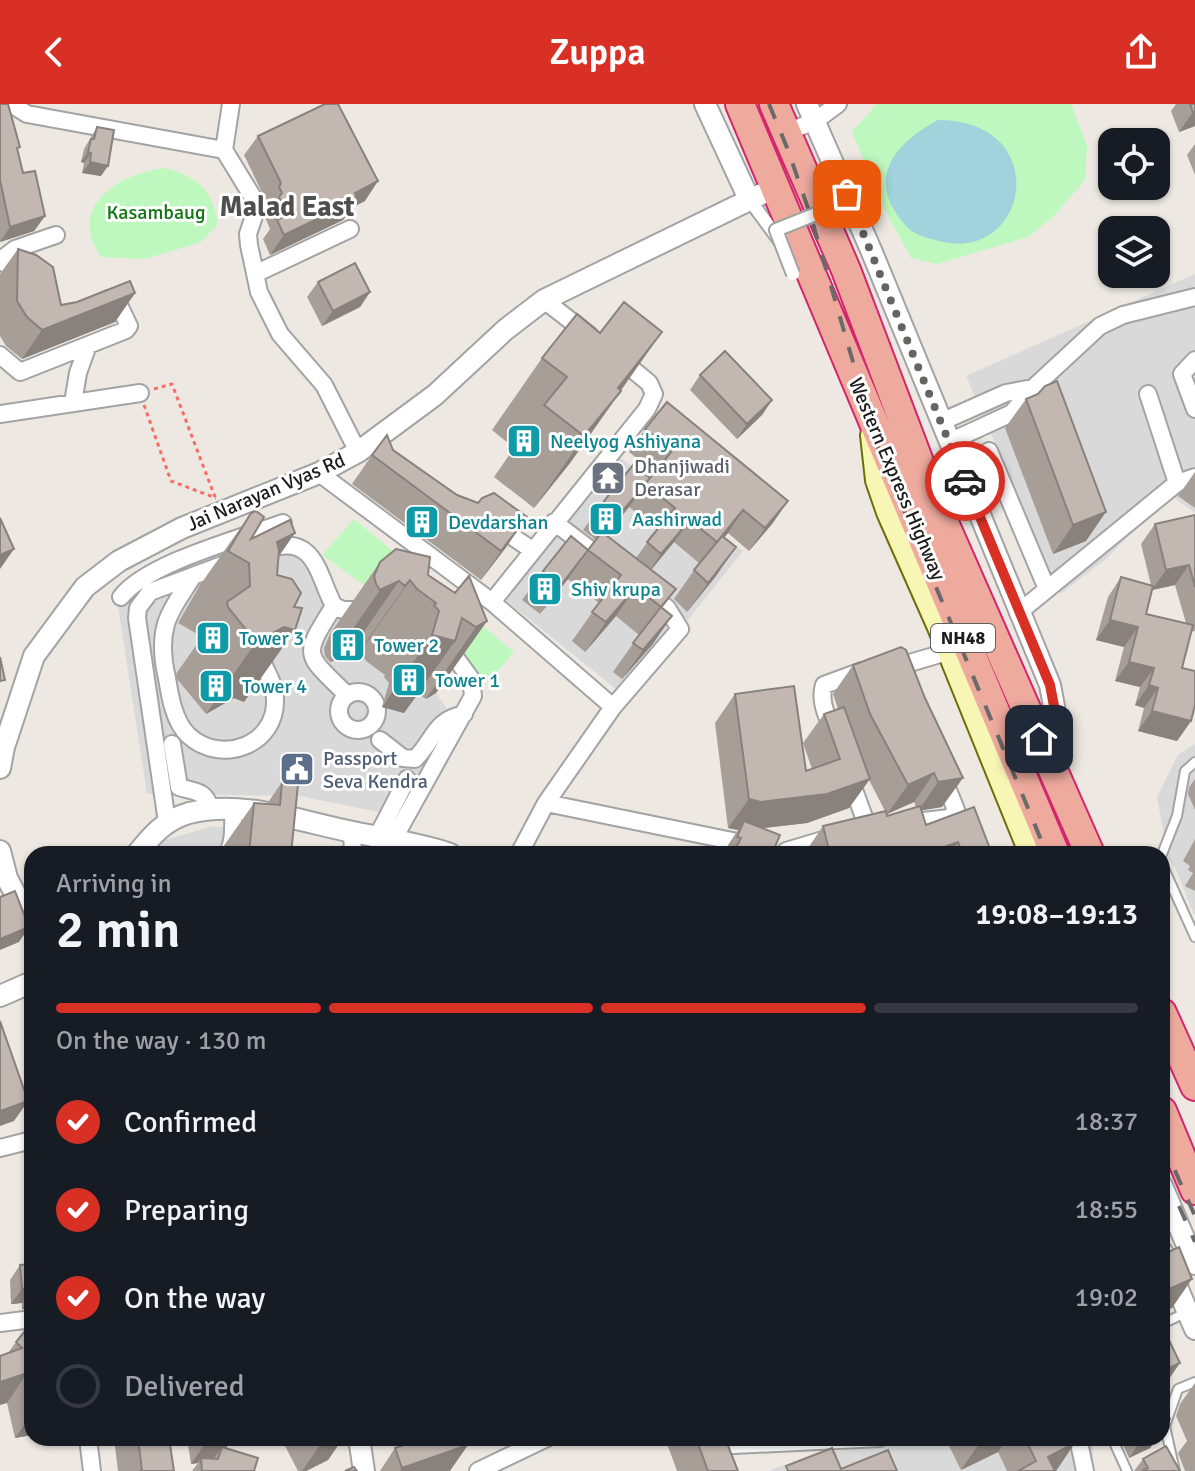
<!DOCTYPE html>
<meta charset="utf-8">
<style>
:root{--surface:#171b24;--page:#242831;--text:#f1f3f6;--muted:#9ea1a6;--line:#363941;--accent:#d93025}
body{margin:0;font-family:Signika,sans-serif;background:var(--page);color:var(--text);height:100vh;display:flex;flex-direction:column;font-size:30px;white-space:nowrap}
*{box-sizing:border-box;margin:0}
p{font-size:26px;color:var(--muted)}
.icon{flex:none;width:44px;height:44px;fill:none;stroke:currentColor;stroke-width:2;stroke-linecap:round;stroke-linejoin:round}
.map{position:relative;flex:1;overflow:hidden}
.sheet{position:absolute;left:24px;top:742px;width:1146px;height:600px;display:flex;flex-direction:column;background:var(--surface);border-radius:24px;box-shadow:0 2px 6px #0004}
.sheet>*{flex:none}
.controls{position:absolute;left:1098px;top:24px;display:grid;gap:16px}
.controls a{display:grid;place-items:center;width:72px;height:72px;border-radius:16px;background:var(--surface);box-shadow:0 2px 6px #0004;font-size:40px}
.pin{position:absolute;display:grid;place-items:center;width:68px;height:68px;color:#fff;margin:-34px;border-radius:16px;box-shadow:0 4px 12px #0006}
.courier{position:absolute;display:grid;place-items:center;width:80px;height:80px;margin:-40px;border:6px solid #d93025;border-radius:50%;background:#fff;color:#222;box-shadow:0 2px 10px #0007}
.overview em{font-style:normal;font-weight:600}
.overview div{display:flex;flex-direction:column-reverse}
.overview{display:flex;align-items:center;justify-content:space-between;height:136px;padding:0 32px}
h1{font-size:52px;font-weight:600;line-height:60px}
.bar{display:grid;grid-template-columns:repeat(4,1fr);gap:12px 8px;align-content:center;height:96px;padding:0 32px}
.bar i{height:10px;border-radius:6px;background:var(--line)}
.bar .active{background:var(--accent)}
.bar p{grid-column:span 4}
ol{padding:0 32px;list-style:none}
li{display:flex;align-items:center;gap:24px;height:88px}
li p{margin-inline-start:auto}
li .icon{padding:8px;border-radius:50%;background:var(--accent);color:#fff;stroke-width:4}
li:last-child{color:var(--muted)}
li i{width:44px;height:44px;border:4px solid var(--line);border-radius:50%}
header{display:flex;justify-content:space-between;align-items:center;height:104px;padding:0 32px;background:var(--accent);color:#fff;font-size:36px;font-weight:600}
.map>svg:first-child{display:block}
.residential{fill:#dad9d9}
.park{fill:#bef8be}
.water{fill:#a2d2db}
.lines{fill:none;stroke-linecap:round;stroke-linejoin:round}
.service-casing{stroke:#a3a3a3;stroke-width:12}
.pedestrian-casing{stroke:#a3a3a3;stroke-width:16}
.minor-casing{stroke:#a3a3a3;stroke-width:20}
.tertiary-casing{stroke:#a3a3a3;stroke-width:24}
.secondary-casing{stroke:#6c7006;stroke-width:28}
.trunk-casing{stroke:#d4266e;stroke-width:32}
.path{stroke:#f76d69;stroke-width:3;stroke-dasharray:4 4;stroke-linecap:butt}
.service{stroke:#fff;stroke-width:8}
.pedestrian{stroke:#fff;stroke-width:12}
.minor{stroke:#fff;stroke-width:16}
.tertiary{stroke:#fff;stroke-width:20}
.secondary{stroke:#f8f6b5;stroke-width:24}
.trunk{stroke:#efaa9e;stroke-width:28}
.rail{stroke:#6a6a6a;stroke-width:4;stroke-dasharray:16 16;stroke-linecap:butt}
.pedestrian-bridge-casing{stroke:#a3a3a3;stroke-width:16;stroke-linecap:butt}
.pedestrian-bridge{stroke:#fff;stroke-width:12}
.wall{fill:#a79e98;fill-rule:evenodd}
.shaded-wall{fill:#88817c}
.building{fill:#c2b8b1;stroke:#88817c;stroke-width:2}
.done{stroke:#656461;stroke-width:8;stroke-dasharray:0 14.4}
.route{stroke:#d93025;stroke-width:10}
.labels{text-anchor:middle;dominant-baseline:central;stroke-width:6;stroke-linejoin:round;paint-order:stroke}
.shield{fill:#fff;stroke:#606060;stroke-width:2}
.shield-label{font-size:18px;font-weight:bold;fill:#1c1c1c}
.park-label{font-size:20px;fill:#0d770e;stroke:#fff}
.culture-label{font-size:20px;fill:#0d838f;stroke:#fff;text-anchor:start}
.worship-label{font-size:20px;fill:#5b616d;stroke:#fff;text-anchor:start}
.street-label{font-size:20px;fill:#1c1c1c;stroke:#fff}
.service-label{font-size:20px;fill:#4e5e75;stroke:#fff;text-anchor:start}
.district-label{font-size:28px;font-weight:bold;fill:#4f4f4f;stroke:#fff}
</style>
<header><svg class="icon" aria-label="back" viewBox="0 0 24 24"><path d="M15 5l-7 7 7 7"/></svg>Zuppa<svg class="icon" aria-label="share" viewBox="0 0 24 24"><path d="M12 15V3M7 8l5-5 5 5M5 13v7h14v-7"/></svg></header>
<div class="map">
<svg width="1195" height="1367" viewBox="0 0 1195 1367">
<rect width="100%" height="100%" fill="#ede9e2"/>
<path class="residential" d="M1195 170V409L1169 390 1107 454 1060 490 966 272Z
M618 352 743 447 688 516 564 419Z
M559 428 685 520 626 593 504 495Z
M274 440 297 444 331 499 376 506 463 627 413 715 300 692 147 690 117 496Z
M1195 640V813L1175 763 1162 749 1164 731 1157 693 1178 651Z
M213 722 262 729 260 750H159L161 737Z
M913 1334H1093V1367H768L813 1350 890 1341Z"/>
<path class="park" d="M877 0H1071L1087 42 1085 76 1053 113 1028 133 937 160 911 154 885 106 852 28Z
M165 64C198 73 213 86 218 120L201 138 145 155 101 153C66 102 118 70 165 64Z
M354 415 514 548 488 578 402 508 322 451Z"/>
<path class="water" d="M938 16C1055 16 1029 161 939 137 928 134 913 131 906 122 865 76 892 41 938 16Z"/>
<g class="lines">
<g class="service-casing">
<path id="service" d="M1162 750 1177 712 1185 667 1195 658
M1162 760 1195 833
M1162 1220 1187 1208
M1112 1334 1127 1367
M1175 1367 1165 1322 1178 1285 1195 1278"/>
</g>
<g class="pedestrian-casing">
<path id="pedestrian" d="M749 95 780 137"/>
</g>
<g class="minor-casing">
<path id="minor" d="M11 0 27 10 224 46 254 95V112L248 130 249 141 259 188 280 230 324 281 358 348
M787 28 815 17 838 0
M224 46 231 0
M0 156 25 173
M1 156 15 145 56 131
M257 169 350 125
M544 196 589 231
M0 251 20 268 126 226 129 222 117 197 108 195
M1195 256 1182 270 1195 305
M1148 290 1177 379
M73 299 78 269 88 241
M0 310 140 289
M941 318 1006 289 1033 284
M949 338 1012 309 1033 284 1100 222 1123 211 1195 193
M989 347 1047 485
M319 369 492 498 613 603
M554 418 604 456
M497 422 532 446
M267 445C316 429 317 470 334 502L343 506H367
M193 472C184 487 171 503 166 520 161 537 163 557 167 574 170 593 174 617 188 631 221 662 277 641 275 595 275 579 264 564 258 549
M121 493C147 459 242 434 283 419
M492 498 647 305 654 290 649 279 620 255
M334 502C301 554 305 549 347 591
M1018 509 1177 379 1195 373
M893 564 950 547
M339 607a19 19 0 1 1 38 0a19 19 0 1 1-38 0Z
M833 627C827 612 819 597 824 581L862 567
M380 636 403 654 415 655C435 635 433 617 464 610
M172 640 179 683C195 688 206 686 210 705
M850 675 868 724 859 726
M546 699 752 741
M167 718 137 514 138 504 150 488 230 458
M905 719 950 714 956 706 942 671
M352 728 353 750
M377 733 407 675
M393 736 473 592 471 575 447 542
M227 750C235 737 233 720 233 705
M519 750 546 699 613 603 680 525 667 504 648 490
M787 750 786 747 833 733
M0 1044 32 1036
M0 1219 32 1215
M88 1334 92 1367
M1078 1334 1085 1367
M713 1342 880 1334
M478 1367 547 1334"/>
</g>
<g class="tertiary-casing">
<path id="tertiary" d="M705 0 749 95
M807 0 871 146 1050 581 1054 602 1039 635
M0 664 4 643 34 552 85 483 119 457 182 424 319 369 358 348 435 291 505 226 544 196 776 83
M0 747 7 774 32 823
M137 750C152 731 165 716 189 709 242 695 301 718 353 728 385 735 419 739 450 750
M0 892 32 878
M1162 1082 1195 1160
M1162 1148 1195 1225
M359 1334 364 1367"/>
</g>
<g class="secondary-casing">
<path id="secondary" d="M873 331 878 376 889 408 940 523 1032 750"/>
</g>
<g class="trunk-casing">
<path id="trunk" d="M740 0 1055 750
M774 0 846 166 930 387 1090 750
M1162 909 1195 982
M1162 1007 1195 1086"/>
</g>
<path class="path" d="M154 285 172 280 215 393
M144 301 171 377 216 394"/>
<use href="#service" class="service"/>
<use href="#pedestrian" class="pedestrian"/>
<use href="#minor" class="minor"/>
<use href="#tertiary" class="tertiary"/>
<use href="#secondary" class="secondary"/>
<use href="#trunk" class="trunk"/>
<path class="rail" d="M769 0 788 46 811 113 877 341 1047 750
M1162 1037 1195 1112
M1179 1102 1195 1138"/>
<g class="pedestrian-bridge-casing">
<path id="pedestrian-bridge" d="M793 170 776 126 846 98 835 62"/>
</g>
<use href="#pedestrian-bridge" class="pedestrian-bridge"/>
</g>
<path class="wall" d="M0 0 18 47 23 69 45 112 34 127 0 138Z
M1176 0H1195V22L1179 28 1171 7Z
M97 23 101 72 82 69 84 59 81 58 84 45Z
M258 32 365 97 353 103 343 116 270 151 263 135 270 125 265 113 268 109 265 103 267 99 244 51Z
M1195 40V71L1187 51Z
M18 145 61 201 135 189 115 218 22 255 6 242 0 232V170Z
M318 178 370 188 360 203 322 222 307 193Z
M542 254 612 300 570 359 534 404 494 373 514 344 492 326Z
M700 271 772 296 762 311 737 335 690 286Z
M1026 295 1086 437 1053 450 1005 324Z
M645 325 788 397 772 420 749 447 728 429 724 433 716 472 687 508 674 495 699 459 674 438 651 466 676 485 662 504 672 512 652 541 622 575 613 568 639 531 616 512 585 548 572 537 599 499 568 475 540 510 522 496 543 467 588 446 596 436 583 426 604 397 650 374 655 369 629 348ZM629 403 657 425 636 454 607 431Z
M393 346 507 442 481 476 352 380 372 351Z
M1195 368V404L1178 392Z
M251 409V435L279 452 244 598 234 594 206 610 177 575 176 570 199 537V531L178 519 200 481Z
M1195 411V527L1191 528 1182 564 1191 617 1177 637 1138 627 1144 604 1135 601 1140 583 1115 577 1124 543 1096 536 1108 493 1121 473 1151 481 1141 440 1155 420ZM1175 481 1186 519 1146 510 1152 486Z
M380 458 428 471 487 517 436 589 426 595 418 590 404 609 382 603 389 579 384 573 385 571 366 557 360 548 355 554 349 549 330 558 325 552 324 544 330 530Z
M853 561 925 594 942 703 921 706 926 721 992 750H804L823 722 885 707 869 676 849 704 807 719 763 724 772 750H722L738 726 728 724 715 619 735 590 806 667 812 665 803 639 824 610 838 605 833 590ZM914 698 916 703 887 712V710Z
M1195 675V706L1188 690 1189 683Z
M282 678 291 750H218L254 699 267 700Z
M1195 735V787L1185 782 1193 769 1188 766 1190 762 1183 757Z
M32 1160V1204L22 1205V1199L11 1200 10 1176 20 1161Z
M32 1224V1331L15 1334 7 1299 8 1249 16 1238Z
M1195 1279V1367H1185L1178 1349 1187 1337 1176 1312 1180 1300Z
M114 1334H169L174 1367H118Z
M187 1334H233L226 1344 254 1367H192L198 1359 191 1360Z
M281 1334H343L328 1356 306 1367H298Z
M665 1334H725L738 1367H677Z
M945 1334H1073L1056 1367H1007L998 1348 961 1366Z
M1120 1334H1157L1150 1344 1129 1354Z
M395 1344 450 1367H380Z
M1143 1355 1180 1367H1134Z"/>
<path class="shaded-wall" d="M1193 8H1195V22L1179 28Z
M88 48 91 49 84 59 81 58Z
M90 58 108 62 101 72 82 69Z
M378 77 365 97 353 103 343 116 270 151 284 131 355 89Z
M45 112 34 127 0 138 10 123Z
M370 188 360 203 322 222 333 207Z
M135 189 115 218 22 255 42 226Z
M662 228 570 359 534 404 618 284Z
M772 296 762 311 737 335 747 320Z
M650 374 629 403 600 439 620 410Z
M788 397 772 420 749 447 765 424Z
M743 406 728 429 701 461 717 438Z
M1106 408 1086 437 1053 450 1073 421Z
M527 413 507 442 481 476 501 447Z
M690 416 674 438 645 473 661 450Z
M295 429 245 501 250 482 277 438Z
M736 443 716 472 687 508 708 479Z
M14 445 0 465V451Z
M588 446 568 475 540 510 561 481Z
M1189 461 1175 481 1152 486 1166 466Z
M410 476 360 548 355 554 405 482Z
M399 477 349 549 330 558 380 486Z
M636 483 616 512 585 548 606 518Z
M672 512 652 541 622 575 643 546Z
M1110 516 1138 523 1124 543 1096 536Z
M487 517 436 589 426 595 476 523Z
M284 523 295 526 244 598 234 594 206 610 256 538Z
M432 531 455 537 404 609 382 603Z
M1129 558 1154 564 1140 583 1115 577Z
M1149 581 1158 584 1144 604 1135 601Z
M1152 607 1191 617 1177 637 1138 627Z
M934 669 914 698 887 710 908 681Z
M963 674 942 703 918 707 938 678Z
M870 675 849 704 807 719 740 727 744 717 738 726 728 724 749 695Z
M958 738 950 750H931L933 747Z
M29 823 19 838 0 846V835Z
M28 997 14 1017 0 1022V1007Z
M1192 1175 1172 1204 1162 1208V1188Z
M32 1184 22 1199 11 1200 22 1185Z
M32 1191V1204L22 1205Z
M1180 1259 1162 1285V1267Z
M27 1269 7 1299 0 1301V1278Z
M32 1310V1331L15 1334Z
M1170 1315 1162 1327V1319Z
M209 1334H233L217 1356 222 1343 212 1357 201 1354 198 1359 191 1360Z
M334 1334H343L328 1356 306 1367H302L320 1341Z
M987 1334H1008L998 1348 961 1366 981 1337Z
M1143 1334H1157L1150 1344 1129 1354Z
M1075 1339 1056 1367H1038L1048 1353Z
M468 1341 450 1367H400L402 1364Z"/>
<path class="building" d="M0 0H8L20 43 17 44 23 69 35 67 45 112 10 123 0 76Z
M325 0H338L378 77 355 89 357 96 284 131 277 116 287 111 279 93 282 89 279 83 281 79 258 32Z
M1190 0H1195V8H1193Z
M97 23 114 26 108 62 90 58 91 49 88 48 91 35H94Z
M18 145 36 151 53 163 61 201 77 198 130 177 135 189 42 226 27 213 17 197Z
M355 159 370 188 333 207 318 178Z
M624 198 662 228 618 284 621 287 584 332 544 301 567 273 542 254 577 210 600 229Z
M725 247 772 296 747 320 700 271Z
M1057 277 1106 408 1073 421 1026 295 1038 290 1045 282Z
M667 298 788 397 765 424 743 406 717 438 690 416 661 450 647 438 675 404 645 380 672 347 645 325Z
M387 331 393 346 457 391 478 399 482 394 494 389 527 413 501 447 372 351Z
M633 361 650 374 620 410 604 397Z
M256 407 264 413 251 435 290 416 295 429 277 438 279 446 277 471 292 475 301 489 294 503 302 504 295 526 284 523 256 538 228 503 227 498 250 482 249 459 228 447 251 409Z
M1195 411V483L1189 461 1166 466 1155 420Z
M0 414 14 445 0 451Z
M602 428 676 485 661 503 636 483 606 518 592 508 621 471 588 446Z
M571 432 588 446 561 481 543 467Z
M722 432 736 443 708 479 694 466Z
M396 445 430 453 428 471 455 489 469 472 487 517 476 523 462 514 455 537 432 531 439 507 434 501 436 499 417 485 410 476 405 482 399 477 380 486 376 480 374 472 380 458Z
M1121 473 1153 482 1146 510 1193 521 1182 564 1195 567V601L1191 617 1152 607 1158 584 1149 581 1154 564 1129 558 1138 523 1110 516Z
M661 503 672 512 643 546 633 539Z
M901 543 906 546 925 594 963 674 938 678 934 669 908 681 870 610 853 561Z
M0 553 5 576 0 577Z
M794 582 806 667 840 655 824 610 844 603 870 675 827 690 761 698 749 695 735 590Z
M282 678 298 680 291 750H249L254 699 280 701Z
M920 702 926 721 974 703 992 750H963L958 738 933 747 934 750H830L823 722 886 707 887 712Z
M744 717 780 731 772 750H733L741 734 737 733Z
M15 787 29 823 0 835V793Z
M0 917 28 997 0 1007Z
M1179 1143 1192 1175 1162 1188V1151Z
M32 1160V1184L22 1185 20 1161Z
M29 1222 32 1224V1290L27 1269 0 1278V1252L22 1244 16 1238Z
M1167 1232 1180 1259 1162 1267V1234Z
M1162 1297 1170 1315 1162 1319Z
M138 1334H169L174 1367H139H142Z
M316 1334H334L320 1341Z
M424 1334H465L468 1341 402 1364 395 1344Z
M696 1334H725L738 1367H708Z
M1025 1334H1073L1075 1339 1048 1353 1055 1367H1018L1036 1357Z
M1166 1342 1180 1367H1142L1148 1364 1143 1355Z
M222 1343 258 1354 254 1367H202L201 1354 218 1355Z
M832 1344 841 1365 888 1346 897 1367H788L786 1362Z
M354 1363 357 1367H345Z"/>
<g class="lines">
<path class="done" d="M847 90 965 377"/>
<path class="route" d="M965 377 1050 581 1054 602 1039 635"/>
</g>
<defs>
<g id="building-square" transform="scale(1.8)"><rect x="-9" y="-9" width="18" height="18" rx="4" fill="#0f9aa8" stroke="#fff"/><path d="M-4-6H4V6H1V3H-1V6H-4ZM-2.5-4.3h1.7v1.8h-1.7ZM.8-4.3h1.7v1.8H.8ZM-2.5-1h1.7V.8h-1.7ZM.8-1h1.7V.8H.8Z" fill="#fff"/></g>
<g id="temple-square" transform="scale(1.8)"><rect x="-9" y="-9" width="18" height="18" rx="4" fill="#6b7280" stroke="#fff"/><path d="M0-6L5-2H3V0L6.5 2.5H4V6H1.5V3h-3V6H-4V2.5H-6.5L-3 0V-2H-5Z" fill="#fff"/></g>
<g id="civic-square" transform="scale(1.8)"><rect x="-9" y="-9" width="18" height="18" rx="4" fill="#5c6f8a" stroke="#fff"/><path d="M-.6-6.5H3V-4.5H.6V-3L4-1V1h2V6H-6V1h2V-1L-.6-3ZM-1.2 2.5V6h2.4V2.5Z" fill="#fff"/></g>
</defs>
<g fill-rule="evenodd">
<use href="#building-square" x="524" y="337"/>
<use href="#temple-square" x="608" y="374"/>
<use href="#building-square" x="606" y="415"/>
<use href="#building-square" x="422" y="418"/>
<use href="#building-square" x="545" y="485"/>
<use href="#building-square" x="213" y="534"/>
<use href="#building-square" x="348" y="541"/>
<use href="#building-square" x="409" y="576"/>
<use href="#building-square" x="216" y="582"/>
<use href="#civic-square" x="297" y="665"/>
</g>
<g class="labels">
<rect class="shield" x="931" y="520" width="64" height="28" rx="6"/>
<g class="shield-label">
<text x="963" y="534">NH48</text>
</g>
<g class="park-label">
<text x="156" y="108">Kasambaug</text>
</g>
<g class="culture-label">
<text x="550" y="337">Neelyog Ashiyana</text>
<text x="632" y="415">Aashirwad</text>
<text x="448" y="418">Devdarshan</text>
<text x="571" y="485">Shiv krupa</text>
<text x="239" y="534">Tower 3</text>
<text x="374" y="541">Tower 2</text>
<text x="435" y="576">Tower 1</text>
<text x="242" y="582">Tower 4</text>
</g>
<g class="worship-label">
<text x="634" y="362">Dhanjiwadi<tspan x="634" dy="23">Derasar</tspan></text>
</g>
<g class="street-label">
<text transform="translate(897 375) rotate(67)">Western Express Highway</text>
<text transform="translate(266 388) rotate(-23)">Jai Narayan Vyas Rd</text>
</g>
<g class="service-label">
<text x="323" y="654">Passport<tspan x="323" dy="23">Seva Kendra</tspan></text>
</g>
<g class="district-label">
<text x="287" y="103">Malad East</text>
</g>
</g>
</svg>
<div class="controls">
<a><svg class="icon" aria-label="locate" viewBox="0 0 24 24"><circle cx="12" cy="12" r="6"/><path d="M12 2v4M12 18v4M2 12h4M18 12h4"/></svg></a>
<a><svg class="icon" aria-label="layers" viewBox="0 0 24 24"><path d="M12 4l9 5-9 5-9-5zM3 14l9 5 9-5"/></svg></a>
</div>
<div class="pin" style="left:847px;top:90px;background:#ea580c"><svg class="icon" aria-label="bag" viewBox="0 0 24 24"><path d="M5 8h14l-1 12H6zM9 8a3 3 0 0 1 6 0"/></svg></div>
<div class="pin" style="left:1039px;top:635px;background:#1f2937"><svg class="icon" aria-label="home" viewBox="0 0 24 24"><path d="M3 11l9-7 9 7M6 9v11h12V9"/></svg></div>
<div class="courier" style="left:965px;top:377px"><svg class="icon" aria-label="car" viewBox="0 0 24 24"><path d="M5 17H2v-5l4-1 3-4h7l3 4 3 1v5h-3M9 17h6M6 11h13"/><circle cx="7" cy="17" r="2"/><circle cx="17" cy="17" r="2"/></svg></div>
<section class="sheet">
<div class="overview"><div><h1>2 min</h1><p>Arriving in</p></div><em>19:08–19:13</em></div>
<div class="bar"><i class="active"></i><i class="active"></i><i class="active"></i><i></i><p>On the way · 130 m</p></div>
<ol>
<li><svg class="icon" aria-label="check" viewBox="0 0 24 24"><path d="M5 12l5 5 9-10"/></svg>Confirmed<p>18:37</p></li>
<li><svg class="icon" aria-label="check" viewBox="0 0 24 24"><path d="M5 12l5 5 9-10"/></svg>Preparing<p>18:55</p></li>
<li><svg class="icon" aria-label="check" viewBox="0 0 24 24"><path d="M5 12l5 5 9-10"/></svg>On the way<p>19:02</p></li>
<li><i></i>Delivered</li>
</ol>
</section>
</div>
